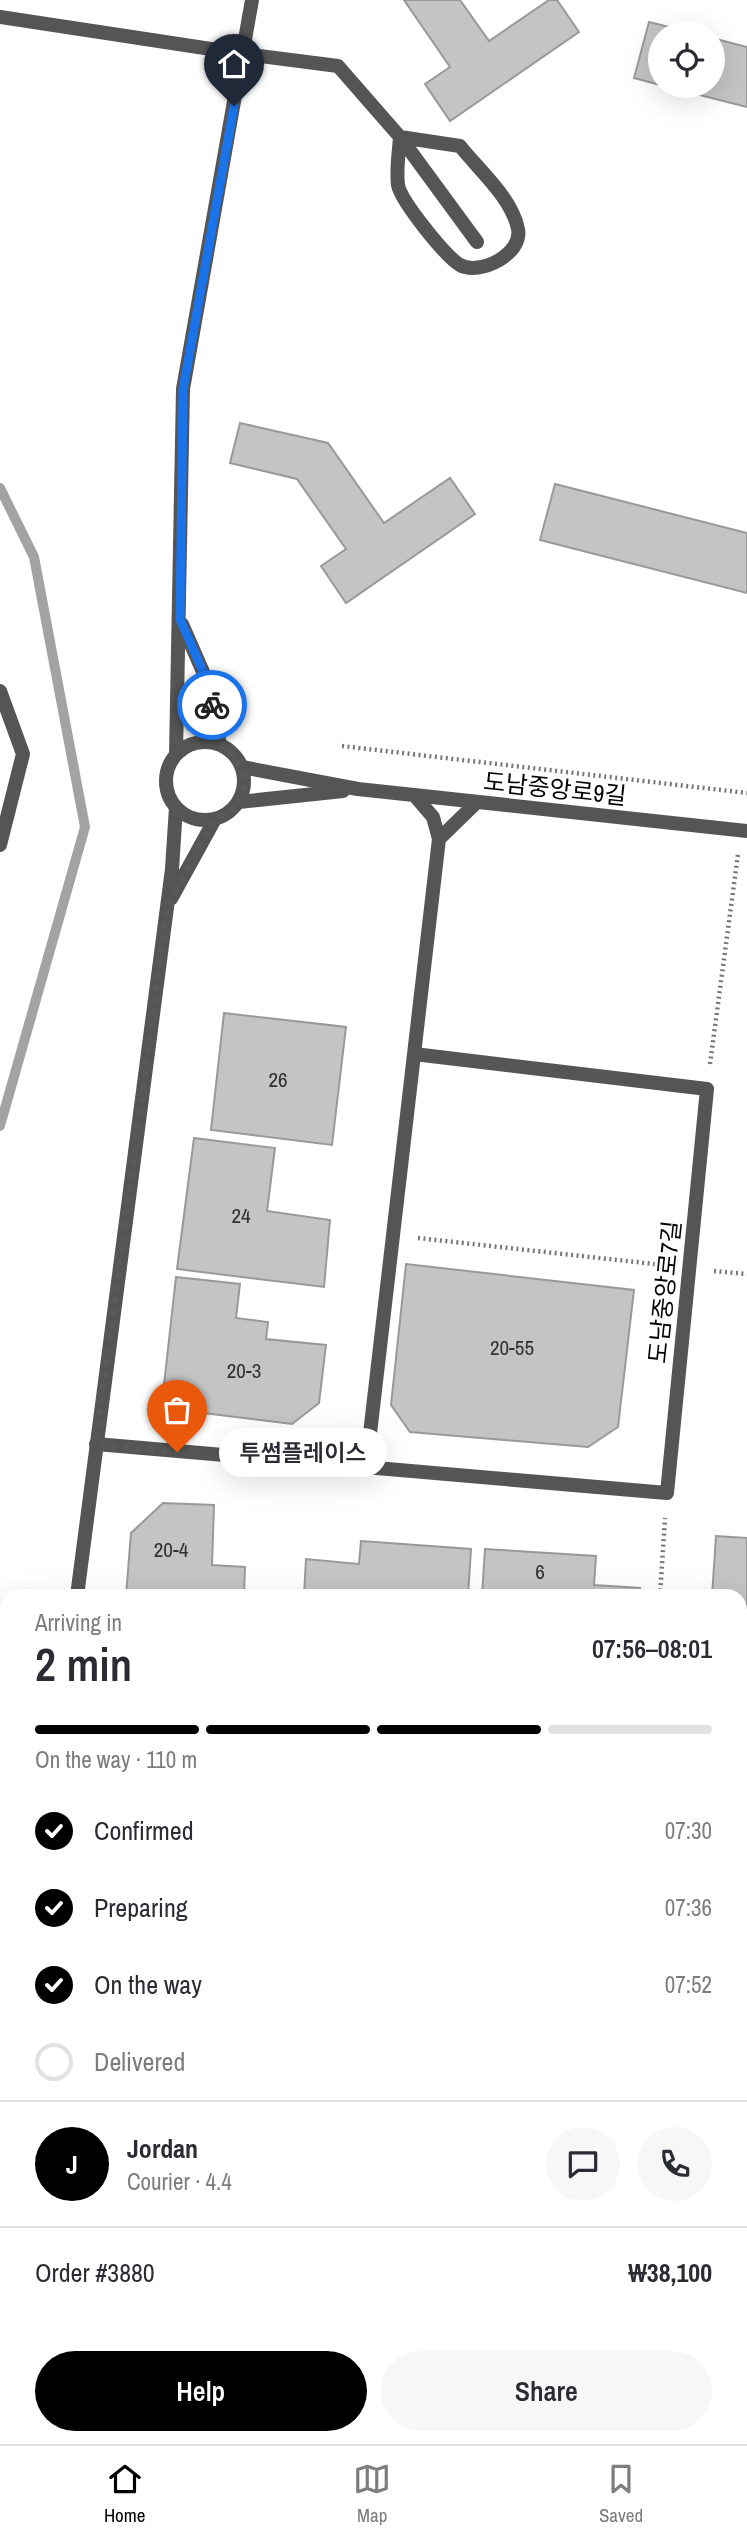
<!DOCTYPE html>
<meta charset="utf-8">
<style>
:root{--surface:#fff;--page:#f7f7f7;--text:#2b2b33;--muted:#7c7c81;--line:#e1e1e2;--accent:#000}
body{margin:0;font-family:"Archivo Narrow","Noto Sans KR",sans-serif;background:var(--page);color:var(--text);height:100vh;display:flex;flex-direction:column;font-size:26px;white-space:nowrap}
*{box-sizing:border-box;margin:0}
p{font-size:23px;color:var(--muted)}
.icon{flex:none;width:38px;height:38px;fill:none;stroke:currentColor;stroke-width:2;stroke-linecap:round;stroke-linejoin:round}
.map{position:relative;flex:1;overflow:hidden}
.side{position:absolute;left:0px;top:1589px;width:747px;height:856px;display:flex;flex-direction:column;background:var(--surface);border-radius:21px 21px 0 0;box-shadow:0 7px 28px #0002}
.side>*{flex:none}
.fabs{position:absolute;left:648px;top:21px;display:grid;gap:14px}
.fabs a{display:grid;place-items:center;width:77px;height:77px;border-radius:50%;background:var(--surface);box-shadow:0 7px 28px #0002;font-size:35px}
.pin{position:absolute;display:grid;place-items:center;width:60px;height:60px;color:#fff;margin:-72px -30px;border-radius:50% 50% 50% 0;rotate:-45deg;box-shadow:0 0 7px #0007}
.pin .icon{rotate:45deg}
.courier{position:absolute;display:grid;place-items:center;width:70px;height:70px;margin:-35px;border:5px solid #1a73e8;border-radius:50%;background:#fff;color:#222;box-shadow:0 2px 9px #0007}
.bubble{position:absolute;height:49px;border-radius:24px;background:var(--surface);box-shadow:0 7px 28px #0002;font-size:23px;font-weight:600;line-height:49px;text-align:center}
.summary em{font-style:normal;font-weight:600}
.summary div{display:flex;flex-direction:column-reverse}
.summary{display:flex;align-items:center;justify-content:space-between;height:119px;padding:0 35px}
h1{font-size:46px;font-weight:600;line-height:52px}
.bar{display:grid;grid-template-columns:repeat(4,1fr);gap:10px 7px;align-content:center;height:84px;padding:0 35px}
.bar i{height:9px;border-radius:5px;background:var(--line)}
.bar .on{background:var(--accent)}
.bar p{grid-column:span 4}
.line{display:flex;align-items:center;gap:18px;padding:0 35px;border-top:2px solid var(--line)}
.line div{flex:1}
.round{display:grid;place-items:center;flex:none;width:74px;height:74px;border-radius:37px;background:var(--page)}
ol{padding:0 35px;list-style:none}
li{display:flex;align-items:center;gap:21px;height:77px}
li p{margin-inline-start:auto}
li .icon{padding:7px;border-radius:50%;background:var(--accent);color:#fff;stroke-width:4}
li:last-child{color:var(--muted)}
li i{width:38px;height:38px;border:4px solid var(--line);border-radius:50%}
.action{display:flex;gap:14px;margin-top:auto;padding:14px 35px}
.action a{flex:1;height:80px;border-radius:42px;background:var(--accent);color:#fff;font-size:28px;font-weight:600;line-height:80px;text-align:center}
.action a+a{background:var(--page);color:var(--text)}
.menu{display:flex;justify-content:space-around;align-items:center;height:98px;border-top:2px solid var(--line);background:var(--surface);font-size:19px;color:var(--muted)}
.menu a{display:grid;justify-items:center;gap:4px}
.menu .on{color:var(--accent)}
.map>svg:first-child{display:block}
.green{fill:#dcdcdc}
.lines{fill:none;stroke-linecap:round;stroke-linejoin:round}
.stream{stroke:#a3a3a3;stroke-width:10}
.building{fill:#c4c4c4;stroke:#999;stroke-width:2}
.path{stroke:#777;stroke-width:4.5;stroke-dasharray:2 3.5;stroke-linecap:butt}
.service{stroke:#555;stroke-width:14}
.minor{stroke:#555;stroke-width:14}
.tertiary{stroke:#555;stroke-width:14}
.done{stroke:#595959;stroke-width:7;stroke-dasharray:0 12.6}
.route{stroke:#1a73e8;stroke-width:9}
.labels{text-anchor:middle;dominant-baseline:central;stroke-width:6;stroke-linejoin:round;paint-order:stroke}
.number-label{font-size:21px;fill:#313131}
.street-label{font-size:24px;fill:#000;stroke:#fff}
</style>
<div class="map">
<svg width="747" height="2444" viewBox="0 0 747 2444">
<rect width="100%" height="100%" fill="#fff"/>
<path class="green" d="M740 1822H747V2444H646V2438H740Z
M0 2191 7 2210V2366L0 2346Z"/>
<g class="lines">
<path class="stream" d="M0 488 34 557 85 827 0 1126"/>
</g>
<path class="building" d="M404 0H460L489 41 549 0H557L579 32 450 121 425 84 450 67Z
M649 22 693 33H660V85L634 78Z
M712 38 747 47V107L664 86H712Z
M240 423 328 443 384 523 450 478 475 514 346 603 321 566 346 549 297 479 230 463Z
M555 484 747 533V593L540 540Z
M224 1013 346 1027 332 1145 211 1130Z
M194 1138 275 1148 267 1211 330 1220 324 1287 177 1269Z
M406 1264 634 1290 618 1427 588 1447 410 1432 391 1405Z
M176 1277 240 1284 236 1318 268 1322 266 1339 326 1345 319 1403 292 1424 171 1409 163 1394Z
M163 1503 214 1505 212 1565 245 1567 244 1595 267 1596H126L131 1533Z
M716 1536 747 1538V1678H740V1596H712Z
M361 1541 471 1549 468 1596H304L306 1559 359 1564Z
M485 1549 596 1556 594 1585 640 1588 639 1596H482Z"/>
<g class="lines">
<path class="path" d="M342 746 747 793
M710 1064 738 854
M418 1238 663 1265
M714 1271 747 1274
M660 1596 665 1518
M740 1914 747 1867
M740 1974 745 2026 740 2156
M740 2278 747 2275
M707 2444 708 2438"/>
<path class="service" d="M244 54 338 66 400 137 477 242
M400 137 460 146C479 170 512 198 518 229 523 254 480 276 460 265 445 256 401 201 398 185 396 170 399 152 400 137Z
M0 1829H7
M0 1936H7
M0 1999 7 2006"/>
<path class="minor" d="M0 17 244 54
M0 691 23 754 0 845
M242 767 358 789 747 831
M239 802 343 791
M439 839 477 802
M96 1444 667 1493 707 1089 414 1054
M366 1468 439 839 433 817 414 795"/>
<path class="tertiary" d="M182 624 207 681 220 745
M166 781a39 39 0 1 1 78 0a39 39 0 1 1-78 0Z
M176 755 183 389 252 0
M171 899 215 819
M77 1596 172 869 176 807
M0 1701 7 1702
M740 1746 747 1747"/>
</g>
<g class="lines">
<path class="done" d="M177 1452 96 1444 167 906 215 819 232 810 244 790 242 767 229 750 220 745 212 705"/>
<path class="route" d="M212 705 207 681 180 619 183 389 234 106"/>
</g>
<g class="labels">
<g class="number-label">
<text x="278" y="1079">26</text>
<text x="241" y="1215">24</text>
<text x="512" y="1347">20-55</text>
<text x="244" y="1370">20-3</text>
<text x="171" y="1549">20-4</text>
<text x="540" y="1571">6</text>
</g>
<g class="street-label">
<text transform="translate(555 788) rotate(6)">도남중앙로9길</text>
<text transform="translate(664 1292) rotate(-84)">도남중앙로7길</text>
</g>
</g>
</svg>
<div class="fabs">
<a><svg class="icon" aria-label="locate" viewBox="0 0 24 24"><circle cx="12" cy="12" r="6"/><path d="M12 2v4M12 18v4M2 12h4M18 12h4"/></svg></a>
</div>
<div class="pin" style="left:177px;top:1452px;background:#ea580c"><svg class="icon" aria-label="bag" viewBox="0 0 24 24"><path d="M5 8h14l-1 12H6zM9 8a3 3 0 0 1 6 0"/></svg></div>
<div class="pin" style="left:234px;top:106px;background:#1f2937"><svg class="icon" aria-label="home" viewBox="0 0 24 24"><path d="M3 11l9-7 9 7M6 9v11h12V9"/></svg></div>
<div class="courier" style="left:212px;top:705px"><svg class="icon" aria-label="bike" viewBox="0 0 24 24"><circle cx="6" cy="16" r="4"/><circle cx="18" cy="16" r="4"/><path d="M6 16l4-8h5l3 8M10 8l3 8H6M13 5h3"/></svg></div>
<div class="bubble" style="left:219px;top:1428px;width:168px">투썸플레이스</div>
<section class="side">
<div class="summary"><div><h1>2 min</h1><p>Arriving in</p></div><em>07:56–08:01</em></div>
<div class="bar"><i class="on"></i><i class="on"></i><i class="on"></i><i></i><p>On the way · 110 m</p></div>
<ol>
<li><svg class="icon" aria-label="check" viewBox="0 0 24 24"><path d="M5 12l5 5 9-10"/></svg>Confirmed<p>07:30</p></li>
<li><svg class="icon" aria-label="check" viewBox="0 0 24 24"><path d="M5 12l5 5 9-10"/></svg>Preparing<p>07:36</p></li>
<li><svg class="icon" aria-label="check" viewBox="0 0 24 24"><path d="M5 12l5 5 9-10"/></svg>On the way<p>07:52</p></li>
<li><i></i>Delivered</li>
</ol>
<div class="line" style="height:126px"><b class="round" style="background:var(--accent);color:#fff">J</b><div><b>Jordan</b><p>Courier · 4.4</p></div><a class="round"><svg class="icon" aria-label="chat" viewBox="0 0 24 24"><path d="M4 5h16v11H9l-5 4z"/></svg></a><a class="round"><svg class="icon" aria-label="phone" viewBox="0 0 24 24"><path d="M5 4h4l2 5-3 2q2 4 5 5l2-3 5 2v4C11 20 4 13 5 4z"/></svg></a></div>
<div class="line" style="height:91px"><div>Order #3880</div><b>₩38,100</b></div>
<div class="action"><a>Help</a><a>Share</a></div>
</section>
</div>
<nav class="menu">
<a class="on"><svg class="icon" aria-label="home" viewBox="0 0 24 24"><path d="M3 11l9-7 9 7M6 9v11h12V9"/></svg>Home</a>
<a><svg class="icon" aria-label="map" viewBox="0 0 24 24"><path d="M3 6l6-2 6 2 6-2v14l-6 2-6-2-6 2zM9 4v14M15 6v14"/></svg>Map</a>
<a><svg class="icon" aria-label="saved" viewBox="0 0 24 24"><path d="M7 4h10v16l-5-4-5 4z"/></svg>Saved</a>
</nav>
